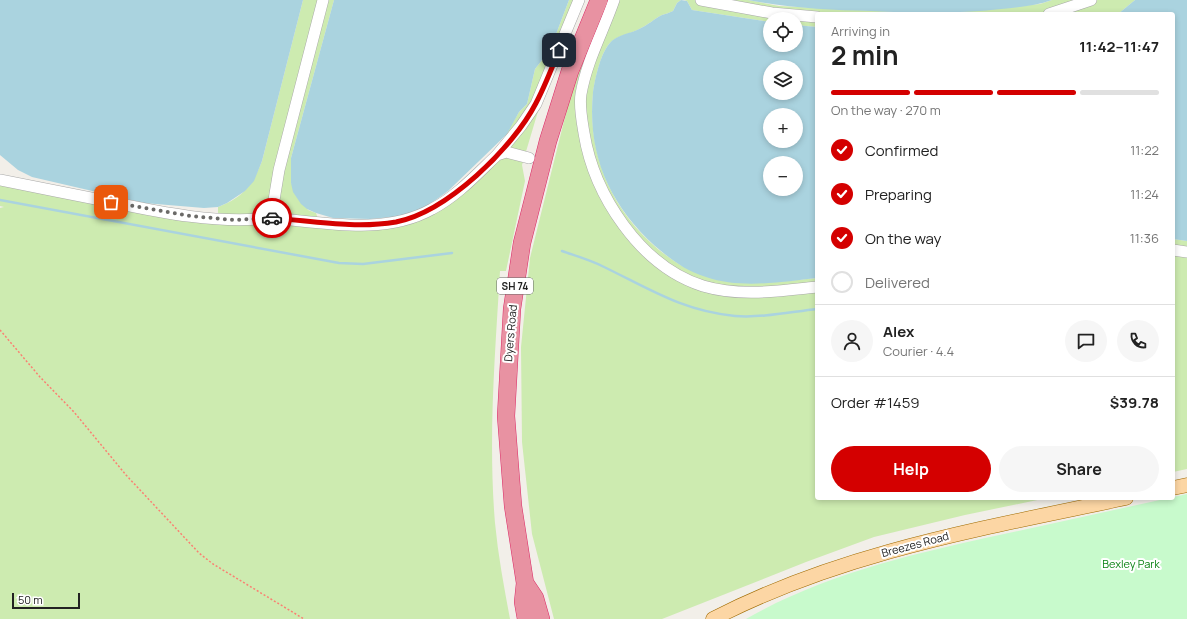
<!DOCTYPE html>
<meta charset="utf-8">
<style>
:root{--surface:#fff;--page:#f6f6f6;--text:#222;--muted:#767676;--line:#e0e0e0;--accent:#d40000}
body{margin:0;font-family:Manrope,sans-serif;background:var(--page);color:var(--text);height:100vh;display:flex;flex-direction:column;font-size:15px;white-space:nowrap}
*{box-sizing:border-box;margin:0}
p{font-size:13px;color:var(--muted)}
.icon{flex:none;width:22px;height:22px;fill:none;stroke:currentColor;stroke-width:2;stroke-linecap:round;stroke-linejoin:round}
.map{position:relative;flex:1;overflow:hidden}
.panel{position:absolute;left:815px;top:12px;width:360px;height:488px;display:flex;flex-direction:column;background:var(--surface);border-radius:4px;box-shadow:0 2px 6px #0003}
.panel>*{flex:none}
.controls{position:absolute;left:763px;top:12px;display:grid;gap:8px}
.controls a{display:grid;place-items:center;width:40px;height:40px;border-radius:50%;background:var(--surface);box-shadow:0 2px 6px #0003;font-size:20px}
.scale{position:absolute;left:12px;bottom:10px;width:68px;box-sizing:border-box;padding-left:4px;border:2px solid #222;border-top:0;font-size:11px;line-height:14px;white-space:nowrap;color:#222;-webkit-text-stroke:3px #fff;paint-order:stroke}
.pin{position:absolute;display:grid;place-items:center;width:34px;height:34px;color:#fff;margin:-17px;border-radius:8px;box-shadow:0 2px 6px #0006}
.courier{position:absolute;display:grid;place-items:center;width:40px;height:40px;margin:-20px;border:3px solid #d40000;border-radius:50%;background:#fff;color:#222;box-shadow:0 1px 5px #0007}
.headline em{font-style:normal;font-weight:700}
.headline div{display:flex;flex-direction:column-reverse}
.headline{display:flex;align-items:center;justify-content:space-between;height:68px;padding:0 16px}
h1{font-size:26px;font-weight:700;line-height:30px}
.bar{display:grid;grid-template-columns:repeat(4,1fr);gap:6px 4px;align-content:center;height:48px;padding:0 16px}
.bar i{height:5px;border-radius:3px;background:var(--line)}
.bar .current{background:var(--accent)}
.bar p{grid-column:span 4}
.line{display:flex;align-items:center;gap:10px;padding:0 16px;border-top:1px solid var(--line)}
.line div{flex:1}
.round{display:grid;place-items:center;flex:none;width:42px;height:42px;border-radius:21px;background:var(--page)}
ol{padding:0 16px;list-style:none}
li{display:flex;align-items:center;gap:12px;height:44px}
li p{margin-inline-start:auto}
li .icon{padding:4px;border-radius:50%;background:var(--accent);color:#fff;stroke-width:4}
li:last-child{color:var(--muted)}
li i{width:22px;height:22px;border:2px solid var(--line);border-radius:50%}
.cta{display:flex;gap:8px;margin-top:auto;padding:8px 16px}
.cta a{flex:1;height:46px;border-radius:24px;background:var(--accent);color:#fff;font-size:16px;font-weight:700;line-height:46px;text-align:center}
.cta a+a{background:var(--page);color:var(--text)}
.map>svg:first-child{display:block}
.grass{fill:#cdebb0}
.park{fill:#c8facc}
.water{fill:#aad3df;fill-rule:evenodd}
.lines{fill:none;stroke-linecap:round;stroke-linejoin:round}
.stream{stroke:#aad3df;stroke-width:2.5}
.minor-casing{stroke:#a9a9a9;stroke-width:12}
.major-casing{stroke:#a06b00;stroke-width:15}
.highway-casing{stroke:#dc2a67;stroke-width:18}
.path{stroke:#fa8072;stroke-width:1.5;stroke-dasharray:2 2;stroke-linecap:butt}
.minor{stroke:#fff;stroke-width:11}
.major{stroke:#fcd6a4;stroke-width:14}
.highway{stroke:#e892a2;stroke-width:17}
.done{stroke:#6b6a68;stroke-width:4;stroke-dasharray:0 7.2}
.route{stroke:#d40000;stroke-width:5}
.labels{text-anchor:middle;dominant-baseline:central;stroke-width:4;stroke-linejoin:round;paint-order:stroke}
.shield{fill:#fff;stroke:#646464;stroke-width:1}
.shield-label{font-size:10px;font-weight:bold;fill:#222}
.street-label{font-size:11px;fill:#222;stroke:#fff}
.park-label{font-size:11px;fill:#0c8416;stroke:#fff}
</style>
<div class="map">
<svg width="1187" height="619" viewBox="0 0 1187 619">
<rect width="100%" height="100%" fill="#f2efe9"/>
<path class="grass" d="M303 0H334L291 158V183L308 210 316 213 320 225 428 214 539 108 522 165 525 181 506 271H500C495 355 488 439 495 523 498 555 504 587 510 619H0V208L4 207 0 206V183L218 220V207C243 197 252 186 262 161Z
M569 0H576L529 111 507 141 504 138 519 112 527 104 535 69 550 50Z
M606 0H681L677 3 673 11C669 13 665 14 662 15 654 19 648 25 641 28 632 34 616 35 609 44 600 55 595 79 593 93 586 164 621 229 682 266L776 282 817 278V498H1047L965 515 874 537 806 562 662 619H554L532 534 522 442 521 347 530 258 570 97 591 36Z
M684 0H748L779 6 898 12 948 13 1040 4 1052 0H1135L1118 14H817V27L796 25V19H770V22L692 10 687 1Z
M1173 239 1187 241V469L1173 472Z"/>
<path class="park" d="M1187 494V619H746C824 574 916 553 1004 534 1065 521 1127 507 1187 494Z"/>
<path class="water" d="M0 0H303L262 161 254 181 245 191 227 203 218 207 204 208 144 203 32 177 18 170 0 155Z
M334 0H569L550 50 535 69 527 104 519 112 507 134 448 191 426 207 403 216 370 219 333 218 316 213 307 209 301 204 293 192 291 183V158Z
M681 0 687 1 692 10 770 22V45H796V25L817 27V278C781 282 741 289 706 277 686 271 670 259 655 246 609 204 587 154 593 92 595 79 600 55 609 44 616 34 631 34 641 28 648 25 654 19 662 15 665 14 669 13 673 11L677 3ZM770 67H796V93H770ZM770 115H796V141H770ZM770 163H796V189H770Z
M748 0H1052C1036 6 1019 7 1001 9 958 14 915 13 871 11 830 10 789 8 748 0Z
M1135 0H1187V241L1173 239V14H1118Z"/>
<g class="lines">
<path class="stream" d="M0 200 339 263 363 264 452 253
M562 251C576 256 590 260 602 266 648 288 682 311 735 316 762 318 790 312 817 309"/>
<g class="minor-casing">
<path id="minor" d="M323 0 279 170 271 218C323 222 384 236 432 209 457 196 477 174 497 155L506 152 529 158
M614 0C603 32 587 60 581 94 579 106 582 121 584 133 594 195 640 266 703 286 740 297 779 291 817 287
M701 0 772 13 817 17
M1049 14 1091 0
M497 155 521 126 536 104 579 0
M0 180C37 187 74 195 111 202 163 213 217 224 271 218
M1173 250 1187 252"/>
</g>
<g class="major-casing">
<path id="major" d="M1173 488 1187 485
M713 619C842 552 985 528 1126 498"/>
</g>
<g class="highway-casing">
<path id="highway" d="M525 583 535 598 541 619
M526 619 523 602 525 583 513 506 506 416 512 309 522 243 548 141 570 71 599 0"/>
</g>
<path class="path" d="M0 330 40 377 74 412 126 475 199 553 213 564 304 619"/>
<use href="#minor" class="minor"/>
<use href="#major" class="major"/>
<use href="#highway" class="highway"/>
</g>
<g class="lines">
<path class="done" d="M111 202 190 216 234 220 272 218"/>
<path class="route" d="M272 218C313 221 355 229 396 222 447 212 513 148 536 103 545 86 552 68 559 50"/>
</g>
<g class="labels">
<rect class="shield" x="497" y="278" width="36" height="16" rx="3"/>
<g class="shield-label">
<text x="515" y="286">SH 74</text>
</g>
<g class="street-label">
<text transform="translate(510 333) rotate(-85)">Dyers Road</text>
<text transform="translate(915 544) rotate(-15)">Breezes Road</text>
</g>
<g class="park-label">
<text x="1131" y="563">Bexley Park</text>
</g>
</g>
</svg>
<div class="controls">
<a><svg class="icon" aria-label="locate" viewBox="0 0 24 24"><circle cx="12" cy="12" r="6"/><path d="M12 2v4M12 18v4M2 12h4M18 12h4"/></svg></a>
<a><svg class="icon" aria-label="layers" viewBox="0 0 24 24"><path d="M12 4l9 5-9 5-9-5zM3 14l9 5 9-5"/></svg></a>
<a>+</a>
<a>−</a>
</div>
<div class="scale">50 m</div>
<div class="pin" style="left:111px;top:202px;background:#ea580c"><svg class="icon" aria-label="bag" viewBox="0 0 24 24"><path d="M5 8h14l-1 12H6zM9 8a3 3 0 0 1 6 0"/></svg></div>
<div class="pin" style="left:559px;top:50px;background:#1f2937"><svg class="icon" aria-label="home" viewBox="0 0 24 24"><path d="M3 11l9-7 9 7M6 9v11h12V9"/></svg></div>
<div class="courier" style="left:272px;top:218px"><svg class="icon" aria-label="car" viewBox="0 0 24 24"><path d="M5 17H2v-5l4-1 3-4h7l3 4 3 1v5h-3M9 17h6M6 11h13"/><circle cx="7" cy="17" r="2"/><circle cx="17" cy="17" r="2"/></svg></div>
<section class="panel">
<div class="headline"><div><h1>2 min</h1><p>Arriving in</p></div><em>11:42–11:47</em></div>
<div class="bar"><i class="current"></i><i class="current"></i><i class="current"></i><i></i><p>On the way · 270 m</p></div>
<ol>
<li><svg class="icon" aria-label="check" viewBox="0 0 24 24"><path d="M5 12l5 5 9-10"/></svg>Confirmed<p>11:22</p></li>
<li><svg class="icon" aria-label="check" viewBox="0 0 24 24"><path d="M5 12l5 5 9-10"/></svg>Preparing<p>11:24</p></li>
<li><svg class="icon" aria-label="check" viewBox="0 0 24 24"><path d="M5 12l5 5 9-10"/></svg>On the way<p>11:36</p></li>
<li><i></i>Delivered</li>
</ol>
<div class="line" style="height:72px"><a class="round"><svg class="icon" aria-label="person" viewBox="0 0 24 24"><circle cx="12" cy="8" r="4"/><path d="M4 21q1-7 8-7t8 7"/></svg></a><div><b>Alex</b><p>Courier · 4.4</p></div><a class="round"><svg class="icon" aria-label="chat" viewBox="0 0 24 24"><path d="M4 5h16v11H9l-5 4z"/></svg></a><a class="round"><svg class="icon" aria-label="phone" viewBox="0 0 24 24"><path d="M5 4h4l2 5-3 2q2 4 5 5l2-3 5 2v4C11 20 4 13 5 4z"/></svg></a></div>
<div class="line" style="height:52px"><div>Order #1459</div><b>$39.78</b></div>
<div class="cta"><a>Help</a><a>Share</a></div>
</section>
</div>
